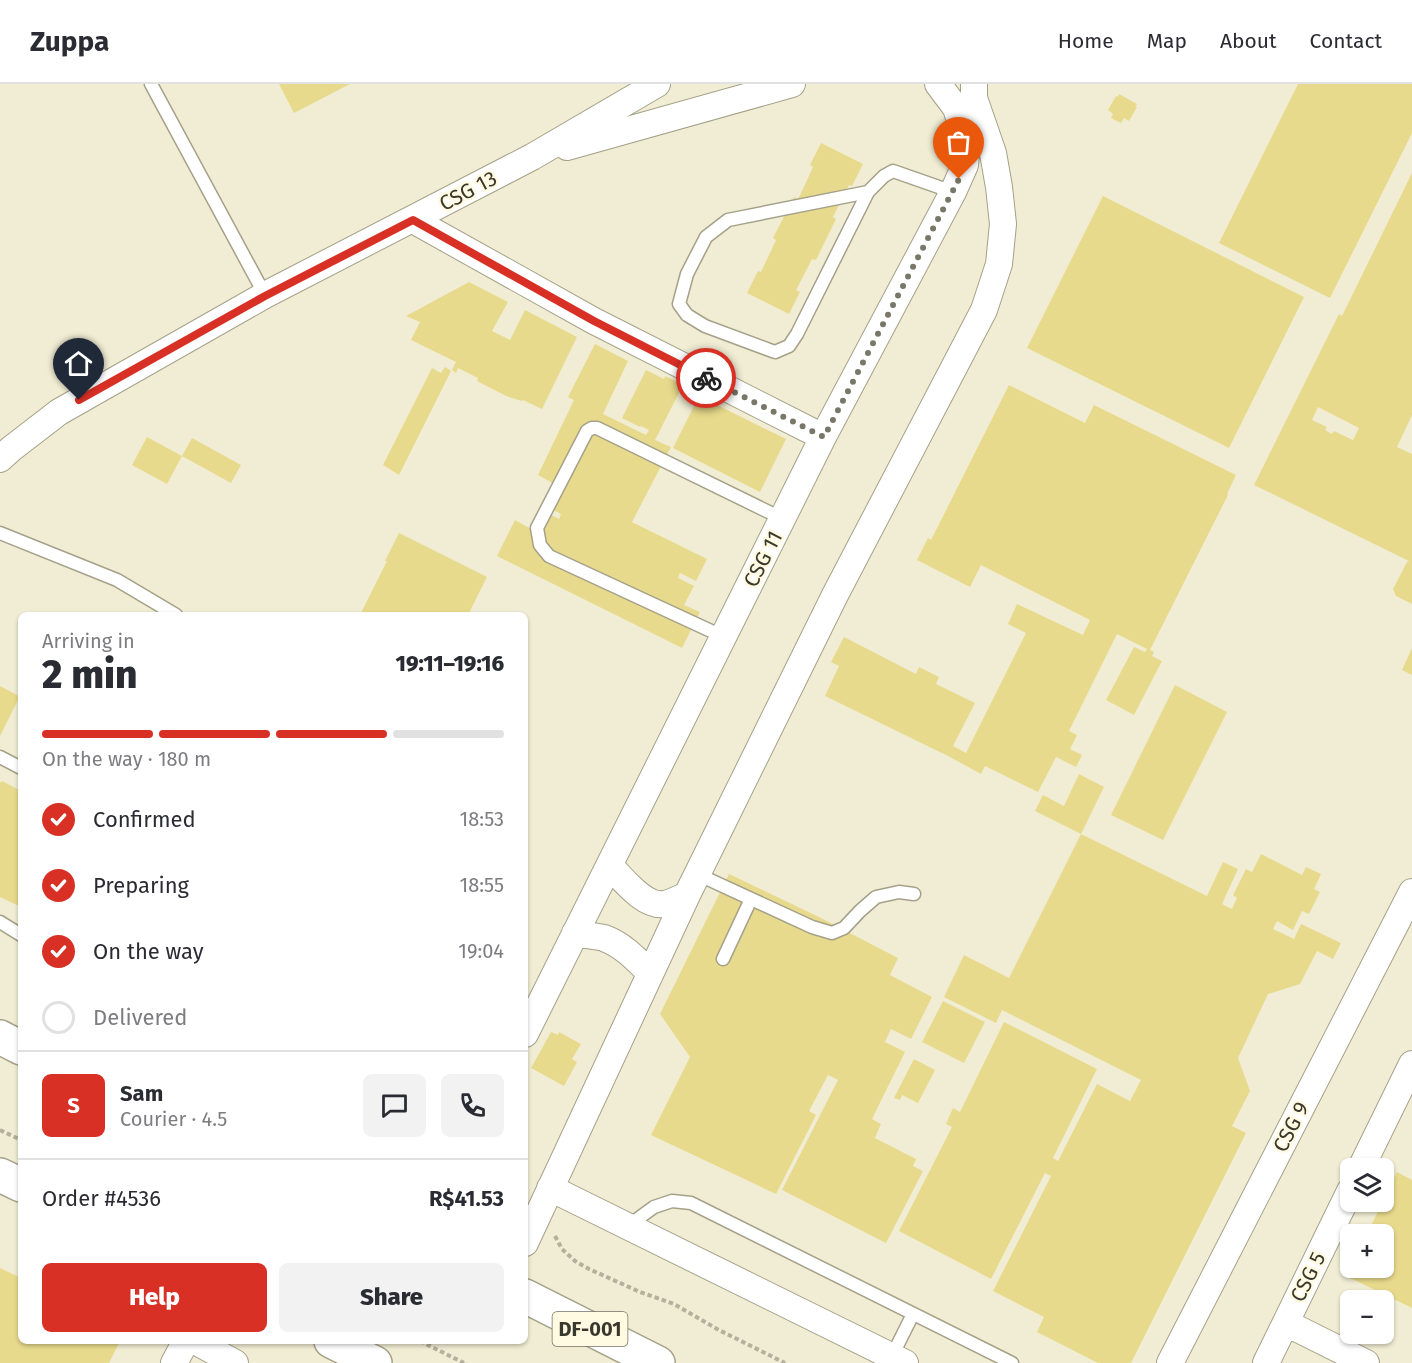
<!DOCTYPE html>
<meta charset="utf-8">
<style>
:root{--surface:#fff;--page:#f2f2f3;--text:#2b2b33;--muted:#7c7c81;--line:#e1e1e2;--accent:#d93025}
body{margin:0;font-family:"Fira Sans",sans-serif;background:var(--page);color:var(--text);height:100vh;display:flex;flex-direction:column;font-size:22px;white-space:nowrap}
*{box-sizing:border-box;margin:0}
p{font-size:20px;color:var(--muted)}
.icon{flex:none;width:33px;height:33px;fill:none;stroke:currentColor;stroke-width:2;stroke-linecap:round;stroke-linejoin:round}
.map{position:relative;flex:1;overflow:hidden}
.panel{position:absolute;left:18px;top:528px;width:510px;height:732px;display:flex;flex-direction:column;background:var(--surface);border-radius:9px;box-shadow:0 2px 4px #0004}
.panel>*{flex:none}
.buttons{position:absolute;left:1340px;top:1074px;display:grid;gap:12px}
.buttons a{display:grid;place-items:center;width:54px;height:54px;border-radius:9px;background:var(--surface);box-shadow:0 2px 4px #0004;font-size:30px}
.pin{position:absolute;display:grid;place-items:center;width:51px;height:51px;color:#fff;margin:-62px -26px;border-radius:50% 50% 50% 0;rotate:-45deg;box-shadow:0 0 6px #0007}
.pin .icon{rotate:45deg}
.courier{position:absolute;display:grid;place-items:center;width:60px;height:60px;margin:-30px;border:4px solid #d93025;border-radius:50%;background:#fff;color:#222;box-shadow:0 2px 8px #0007}
.overview em{font-style:normal;font-weight:800}
.overview div{display:flex;flex-direction:column-reverse}
.overview{display:flex;align-items:center;justify-content:space-between;height:102px;padding:0 24px}
h1{font-size:39px;font-weight:800;line-height:45px}
.bar{display:grid;grid-template-columns:repeat(4,1fr);gap:9px 6px;align-content:center;height:72px;padding:0 24px}
.bar i{height:8px;border-radius:4px;background:var(--line)}
.bar .selected{background:var(--accent)}
.bar p{grid-column:span 4}
.line{display:flex;align-items:center;gap:15px;padding:0 24px;border-top:2px solid var(--line)}
.line div{flex:1}
.round{display:grid;place-items:center;flex:none;width:63px;height:63px;border-radius:9px;background:var(--page)}
ol{padding:0 24px;list-style:none}
li{display:flex;align-items:center;gap:18px;height:66px}
li p{margin-inline-start:auto}
li .icon{padding:6px;border-radius:50%;background:var(--accent);color:#fff;stroke-width:4}
li:last-child{color:var(--muted)}
li i{width:33px;height:33px;border:3px solid var(--line);border-radius:50%}
.button{display:flex;gap:12px;margin-top:auto;padding:12px 24px}
.button a{flex:1;height:69px;border-radius:9px;background:var(--accent);color:#fff;font-size:24px;font-weight:800;line-height:69px;text-align:center}
.button a+a{background:var(--page);color:var(--text)}
header{display:flex;align-items:center;gap:36px;box-sizing:border-box;height:84px;padding:0 30px;background:var(--surface);border-bottom:2px solid var(--line)}
header strong{font-size:28px}
nav{display:flex;gap:33px;margin-inline-start:auto;font-size:21px}
.map>svg:first-child{display:block}
.building{fill:#e8da8c;fill-rule:evenodd}
.lines{fill:none;stroke-linecap:round;stroke-linejoin:round}
.lane-casing{stroke:#a5a189;stroke-width:15}
.street-casing{stroke:#a5a189;stroke-width:28}
.highway-casing{stroke:#a5a189;stroke-width:36}
.path{stroke:#b3b09c;stroke-width:4;stroke-dasharray:4.5 3;stroke-linecap:butt}
.lane{stroke:#fff;stroke-width:12}
.street{stroke:#fff;stroke-width:26}
.highway{stroke:#fff;stroke-width:33}
.done{stroke:#797768;stroke-width:6;stroke-dasharray:0 10.8}
.route{stroke:#d93025;stroke-width:8}
.labels{text-anchor:middle;dominant-baseline:central;stroke-width:5;stroke-linejoin:round;paint-order:stroke}
.shield{fill:#fffae1;stroke:#747264;stroke-width:1.5}
.shield-label{font-size:20px;font-weight:bold;fill:#39382e}
.street-label{font-size:21px;fill:#39382e;stroke:#fffae1}
</style>
<header>
<strong>Zuppa</strong>
<nav><a>Home</a><a>Map</a><a>About</a><a>Contact</a></nav>
</header>
<div class="map">
<svg width="1412" height="1279" viewBox="0 0 1412 1279">
<rect width="100%" height="100%" fill="#f1edd4"/>
<path class="building" d="M279 0H350L294 29Z
M1298 0H1412V49L1330 214 1219 159Z
M1119 10 1137 20 1135 22 1137 23 1129 37 1124 34 1121 39 1111 34 1113 30 1108 26 1116 12 1118 13Z
M821 59 863 80 852 102 849 101 833 133 836 135 816 176 812 175 808 183 796 206 800 208 789 230 747 209 758 187 761 188 776 156 773 154 794 113 798 115 802 107 813 83 810 81Z
M1412 89V331L1397 363 1412 370V520L1396 512 1393 505 1407 478 1409 477 1254 401 1339 230 1342 232ZM1318 323 1359 344 1353 356 1334 347 1332 350 1325 346 1327 343 1312 336Z
M1103 112 1304 213 1229 364 1027 264Z
M469 198 508 218 492 247 510 256 525 226 577 253 542 325 523 316 522 317 506 312 477 297 478 294 458 284 456 289 452 286 456 278 411 256 420 238 406 232Z
M595 260 628 277 603 330 646 351 649 346 641 342 640 343 622 334 646 286 664 295 665 292 683 301 655 356 671 363 632 438 707 475 696 497 680 489 678 494 694 502 684 521 700 528 682 564 497 472 515 436 533 446 543 427 559 435 561 430 545 422 556 401 538 391 574 316 568 313Z
M445 283 451 287 399 391 383 381 432 284 441 289Z
M1009 301 1085 339 1094 321 1236 391 1227 410 1228 411 1150 566 1154 568 1152 572 1162 577 1134 631 1106 616 1134 563 1145 568 1147 565 1117 550 1069 647 1077 651 1070 665 1082 671 1076 683 1056 673 1038 708 985 682 981 690 948 672 825 612 839 582 831 578 844 553 916 590 919 583 939 593 936 600 975 619 953 662 966 669 1026 549 1008 540 1017 520 1083 551 1090 536 981 481 970 503 917 476 928 454 931 456Z
M699 312 786 355 760 408 673 364Z
M147 353 182 372 167 400 132 381Z
M192 354 241 381 231 399 182 372Z
M399 449 487 493 468 531H360L387 477H385Z
M1412 564V591L1402 586Z
M1175 601 1227 628 1163 756 1111 731Z
M0 602 17 611 19 614 0 652Z
M1079 690 1104 703 1081 750 1035 727 1043 711 1064 722Z
M2 697 21 707V823L0 813V699Z
M1081 750 1207 812 1223 778 1238 785 1222 820 1232 825 1237 814 1233 811 1246 785 1252 788 1261 770 1302 791 1306 783 1321 790 1314 805 1320 808 1309 830 1302 827 1293 846 1277 837 1273 845 1294 855 1301 840 1341 859 1333 875 1317 867 1300 900 1268 910 1238 974 1250 1007 1232 1042 1246 1049 1131 1279H1098L1037 1248 1044 1233 993 1207 1051 1092 1045 1089 991 1195 899 1147 952 1043 946 1040 953 1024 960 1028 1004 938 1097 985 1053 1074 1058 1077 1097 1000 1130 1017 1141 996 1002 926 996 939 944 913 964 871 1009 894Z
M729 790 819 833 898 874 890 891 932 913 911 955 891 945 885 958 905 968 872 1035 881 1040 875 1054 916 1075 913 1082 923 1087 886 1159 782 1106 838 996 828 991 809 1027 816 1031 776 1110 651 1051 690 973 660 930Z
M943 917 985 938 964 979 922 958Z
M551 948 558 951 559 948 581 960 572 975 577 978 564 1002 531 984Z
M914 975 935 986 918 1019 902 1011 900 1016 894 1014Z
M1397 1088 1412 1096V1224L1346 1192 1350 1184H1383V1150H1367Z
M0 1184 21 1194V1257H120L109 1279H0Z"/>
<g class="lines">
<g class="lane-casing">
<path id="lane" d="M151 0 265 211
M868 108 728 136 706 153 687 190 679 220 687 231 705 242 775 268 789 262 797 250 868 108 884 92 893 87 953 108
M0 449 117 496 176 531
M724 553 549 472 540 461 537 444 587 347 592 344H597L783 435
M0 673 21 684
M697 790 812 843 832 849 844 844 860 827 876 813 899 808 914 810
M0 838 21 851
M723 875 751 815
M628 1142 654 1123 672 1117 691 1119 1012 1279
M892 1272 913 1230"/>
</g>
<g class="street-casing">
<path id="street" d="M567 63 792 0
M413 136 594 237 823 353
M0 375 11 365 59 328 265 211 532 73 657 0
M610 782C623 795 644 823 664 820 671 819 680 814 687 811
M575 849C584 851 595 852 604 854 623 861 636 875 650 889
M525 950 823 353 953 108 965 81 967 60 956 24 938 0
M1361 1084 1412 980
M550 1104 905 1279
M525 1159 687 811 835 511 984 226 999 180 1003 140 999 103 993 69 974 14V0
M1286 1239 1366 1279
M195 1257 235 1279
M174 1279 186 1257
M1170 1279 1412 808
M1266 1279 1350 1107"/>
</g>
<g class="highway-casing">
<path id="highway" d="M0 953 21 964
M0 1091 21 1101
M525 1212 658 1279
M331 1257 375 1279"/>
</g>
<path class="path" d="M0 1046 21 1056
M555 1152 562 1165 575 1177 589 1185 640 1208 674 1220 717 1245 785 1279
M420 1257 464 1279"/>
<use href="#lane" class="lane"/>
<use href="#street" class="street"/>
<use href="#highway" class="highway"/>
</g>
<g class="lines">
<path class="done" d="M706 294 824 353 959 95"/>
<path class="route" d="M79 316 265 212 413 136 594 237 706 294"/>
</g>
<g class="labels">
<rect class="shield" x="552.5" y="1228" width="75" height="34" rx="4.5"/>
<g class="shield-label">
<text x="590" y="1245">DF-001</text>
</g>
<g class="street-label">
<text transform="translate(468 107) rotate(-28)">CSG 13</text>
<text transform="translate(763 475) rotate(-63)">CSG 11</text>
<text transform="translate(1291 1043) rotate(-63)">CSG 9</text>
<text transform="translate(1308 1193) rotate(-64)">CSG 5</text>
</g>
</g>
</svg>
<div class="buttons">
<a><svg class="icon" aria-label="layers" viewBox="0 0 24 24"><path d="M12 4l9 5-9 5-9-5zM3 14l9 5 9-5"/></svg></a>
<a>+</a>
<a>−</a>
</div>
<div class="pin" style="left:959px;top:95px;background:#ea580c"><svg class="icon" aria-label="bag" viewBox="0 0 24 24"><path d="M5 8h14l-1 12H6zM9 8a3 3 0 0 1 6 0"/></svg></div>
<div class="pin" style="left:79px;top:316px;background:#1f2937"><svg class="icon" aria-label="home" viewBox="0 0 24 24"><path d="M3 11l9-7 9 7M6 9v11h12V9"/></svg></div>
<div class="courier" style="left:706px;top:294px"><svg class="icon" aria-label="bike" viewBox="0 0 24 24"><circle cx="6" cy="16" r="4"/><circle cx="18" cy="16" r="4"/><path d="M6 16l4-8h5l3 8M10 8l3 8H6M13 5h3"/></svg></div>
<section class="panel">
<div class="overview"><div><h1>2 min</h1><p>Arriving in</p></div><em>19:11–19:16</em></div>
<div class="bar"><i class="selected"></i><i class="selected"></i><i class="selected"></i><i></i><p>On the way · 180 m</p></div>
<ol>
<li><svg class="icon" aria-label="check" viewBox="0 0 24 24"><path d="M5 12l5 5 9-10"/></svg>Confirmed<p>18:53</p></li>
<li><svg class="icon" aria-label="check" viewBox="0 0 24 24"><path d="M5 12l5 5 9-10"/></svg>Preparing<p>18:55</p></li>
<li><svg class="icon" aria-label="check" viewBox="0 0 24 24"><path d="M5 12l5 5 9-10"/></svg>On the way<p>19:04</p></li>
<li><i></i>Delivered</li>
</ol>
<div class="line" style="height:108px"><b class="round" style="background:var(--accent);color:#fff">S</b><div><b>Sam</b><p>Courier · 4.5</p></div><a class="round"><svg class="icon" aria-label="chat" viewBox="0 0 24 24"><path d="M4 5h16v11H9l-5 4z"/></svg></a><a class="round"><svg class="icon" aria-label="phone" viewBox="0 0 24 24"><path d="M5 4h4l2 5-3 2q2 4 5 5l2-3 5 2v4C11 20 4 13 5 4z"/></svg></a></div>
<div class="line" style="height:78px"><div>Order #4536</div><b>R$41.53</b></div>
<div class="button"><a>Help</a><a>Share</a></div>
</section>
</div>
